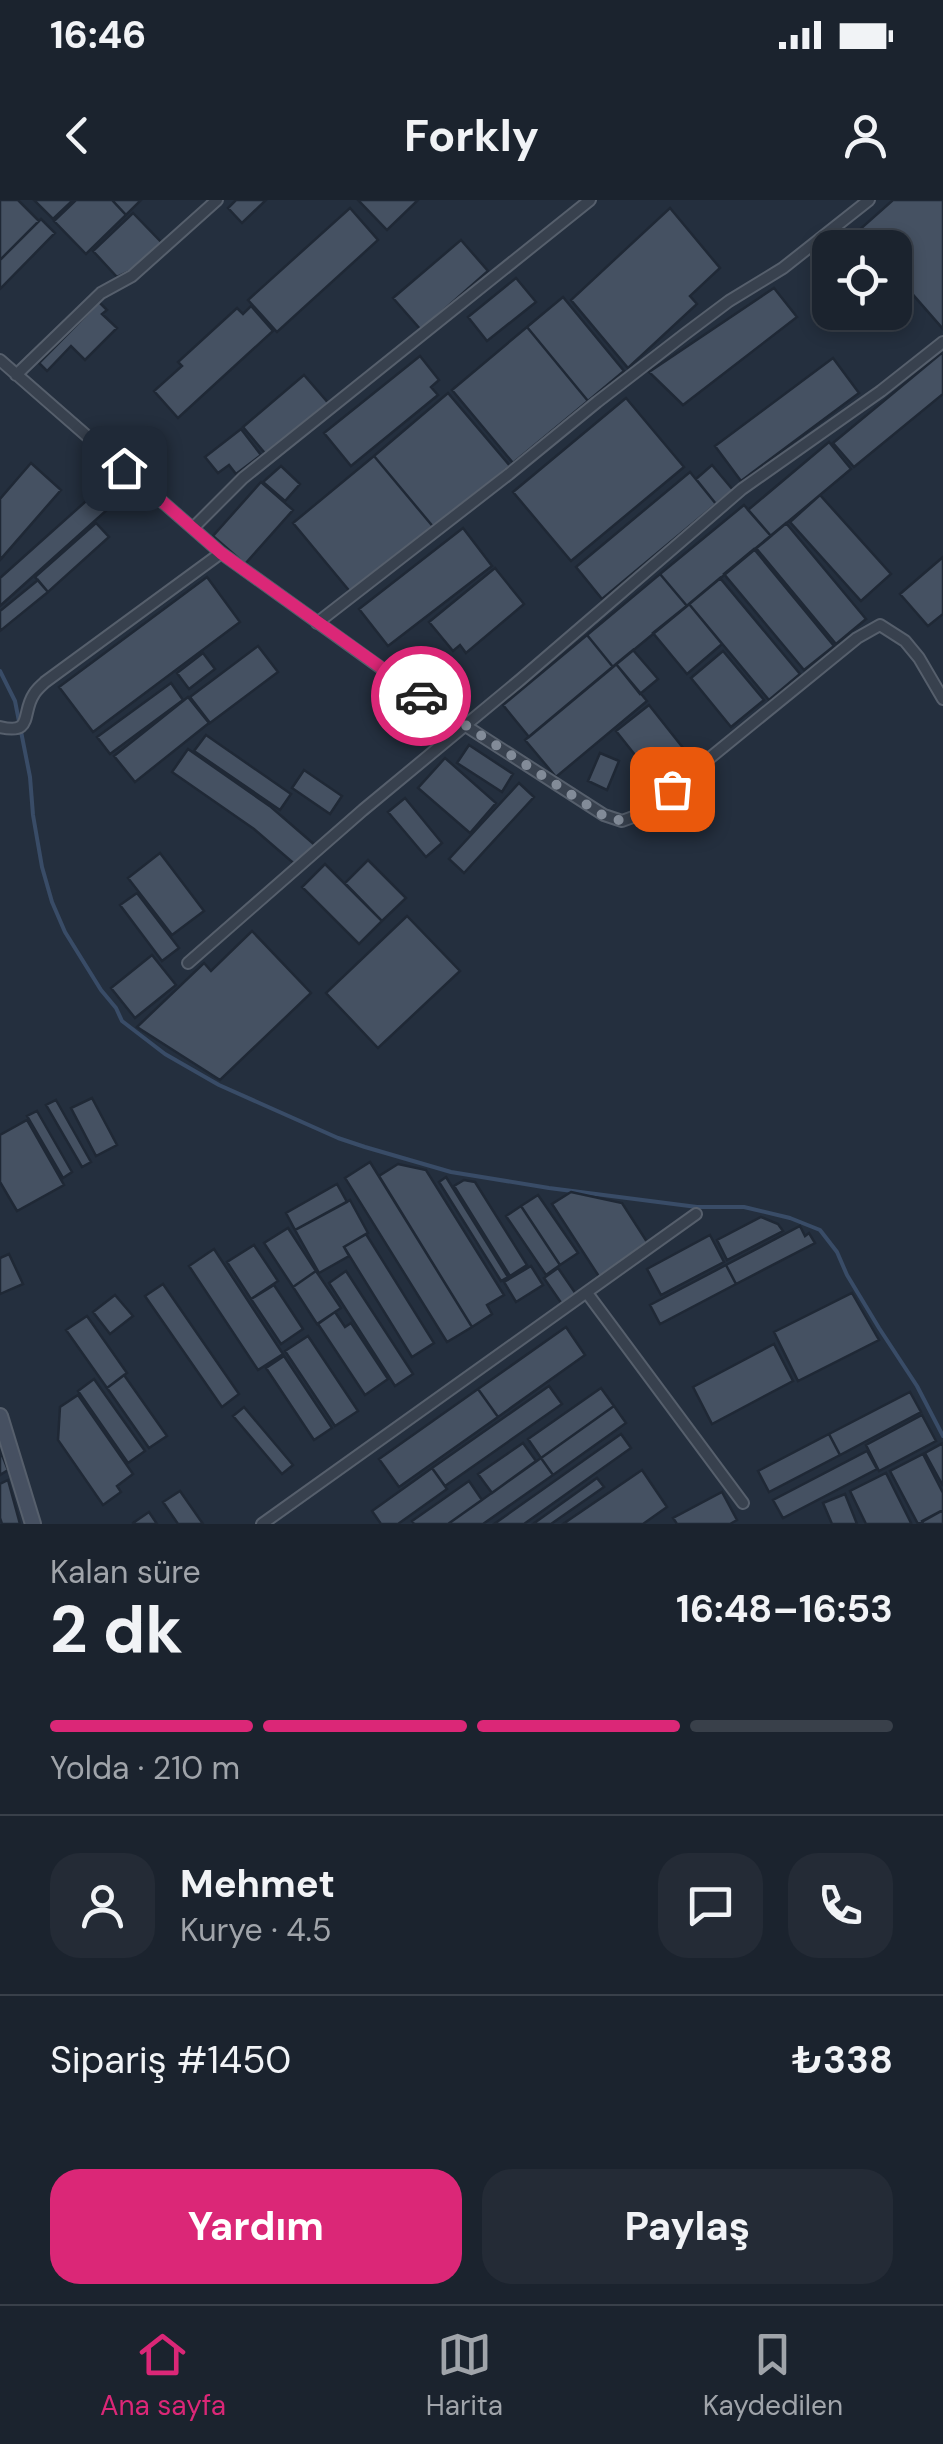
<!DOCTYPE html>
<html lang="tr">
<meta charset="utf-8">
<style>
:root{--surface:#1b232e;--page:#242b36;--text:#f1f3f6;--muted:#a0a4aa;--line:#39404a;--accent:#db2777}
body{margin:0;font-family:"DM Sans",sans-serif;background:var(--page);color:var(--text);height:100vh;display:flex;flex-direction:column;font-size:38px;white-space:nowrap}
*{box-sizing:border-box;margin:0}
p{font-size:32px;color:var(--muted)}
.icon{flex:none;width:55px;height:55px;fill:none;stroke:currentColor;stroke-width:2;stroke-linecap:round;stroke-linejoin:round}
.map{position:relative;height:1324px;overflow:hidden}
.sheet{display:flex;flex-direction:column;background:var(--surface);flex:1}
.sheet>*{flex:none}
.tools{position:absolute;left:812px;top:30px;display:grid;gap:20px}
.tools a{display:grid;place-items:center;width:100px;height:100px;border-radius:20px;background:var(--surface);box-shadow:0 5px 15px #0003,0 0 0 2px var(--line);font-size:50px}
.pin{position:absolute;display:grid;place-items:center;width:85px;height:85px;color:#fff;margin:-42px;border-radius:20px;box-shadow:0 5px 15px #0006}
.courier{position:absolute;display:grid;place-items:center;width:100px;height:100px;margin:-50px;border:8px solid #db2777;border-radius:50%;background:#fff;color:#222;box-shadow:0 2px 12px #0007}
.overview em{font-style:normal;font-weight:700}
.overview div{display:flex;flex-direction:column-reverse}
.overview{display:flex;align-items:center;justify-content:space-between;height:170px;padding:0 50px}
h1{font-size:65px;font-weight:700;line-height:75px}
.bar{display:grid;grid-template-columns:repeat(4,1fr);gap:15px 10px;align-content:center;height:120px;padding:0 50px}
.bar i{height:12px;border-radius:8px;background:var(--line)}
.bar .active{background:var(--accent)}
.bar p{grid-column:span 4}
.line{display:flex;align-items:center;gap:25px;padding:0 50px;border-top:2px solid var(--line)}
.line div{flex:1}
.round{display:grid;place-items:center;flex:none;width:105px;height:105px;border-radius:30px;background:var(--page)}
.action{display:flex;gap:20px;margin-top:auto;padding:20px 50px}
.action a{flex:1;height:115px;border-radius:30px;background:var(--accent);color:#fff;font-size:40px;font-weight:700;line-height:115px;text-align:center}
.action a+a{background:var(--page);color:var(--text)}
.status{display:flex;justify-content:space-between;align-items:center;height:70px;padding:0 50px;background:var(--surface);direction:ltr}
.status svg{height:28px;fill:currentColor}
header{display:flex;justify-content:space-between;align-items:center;height:130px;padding:0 50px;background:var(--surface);font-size:45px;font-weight:700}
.menu{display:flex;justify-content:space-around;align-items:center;height:140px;border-top:2px solid var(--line);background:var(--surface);font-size:28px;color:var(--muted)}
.menu a{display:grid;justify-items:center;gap:5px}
.menu .active{color:var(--accent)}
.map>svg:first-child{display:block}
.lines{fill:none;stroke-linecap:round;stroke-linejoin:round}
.stream{stroke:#394c67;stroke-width:4}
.building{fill:#455162;stroke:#1f2835;stroke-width:2.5}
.street-casing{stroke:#565f6c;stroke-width:14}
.secondary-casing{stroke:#565f6c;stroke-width:18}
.street{stroke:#38414e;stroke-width:10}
.secondary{stroke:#465061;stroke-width:14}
.done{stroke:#828b98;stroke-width:10;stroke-dasharray:0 18}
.route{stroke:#db2777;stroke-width:12}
</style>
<div class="status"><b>16:46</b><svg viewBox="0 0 49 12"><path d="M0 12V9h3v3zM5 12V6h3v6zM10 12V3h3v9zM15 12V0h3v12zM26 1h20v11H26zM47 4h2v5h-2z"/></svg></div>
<header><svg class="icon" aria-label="back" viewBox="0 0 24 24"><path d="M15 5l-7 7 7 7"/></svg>Forkly<svg class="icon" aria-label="person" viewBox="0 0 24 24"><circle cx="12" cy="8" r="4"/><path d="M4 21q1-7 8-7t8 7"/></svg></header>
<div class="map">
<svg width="943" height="1324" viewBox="0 0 943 1324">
<rect width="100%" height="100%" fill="#242f3e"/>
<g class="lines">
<path class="stream" d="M0 471 15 501 30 577 33 615 42 667 52 702 65 732 101 790 116 808 122 821 165 854 219 885 338 938 365 947 451 972 549 988 697 1007H744L790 1018 820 1030 837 1052 847 1075 879 1128 917 1186 943 1236"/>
</g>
<path class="building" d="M0 0H18L39 21 0 60Z
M34 0H73L53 19Z
M76 0H112L126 15 86 54 54 21Z
M112 0H141L126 15Z
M236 0H266L242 23 228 8Z
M358 0H418L387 30Z
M893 0H943V129L895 74V48H873L858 31Z
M350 8 378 40 277 132 248 100Z
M670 8 720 68 690 96 697 104 628 168 571 100Z
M133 13 162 43 134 69 117 77 93 51Z
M41 19 55 33 0 89V60Z
M461 40 488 71 421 130 393 98Z
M516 78 536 102 487 141 468 117Z
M774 88 797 117 683 205 649 172Z
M563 97 624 171 588 201 527 127Z
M99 102 107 110 102 114 117 128 85 160 71 146 47 171 39 163Z
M251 106 273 131 178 218 154 191 182 166 178 162 237 108 243 114Z
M527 127 588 201 513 263 452 190Z
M943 152V194L854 267 833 243Z
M420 156 439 180 431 187 438 195 351 266 324 233Z
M833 158 859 193 741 281 715 246Z
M304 175 330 205 269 258 243 227Z
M448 193 510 266 435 329 374 256Z
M626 198 684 267 571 361 513 292Z
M241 229 261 255 236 274 229 265 218 273 205 257Z
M829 242 851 269 771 336 748 310Z
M374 256 435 329 352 394 293 323Z
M31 263 61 290 0 360V299Z
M712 265 733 290 716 304 696 279Z
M281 266 300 284 285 301 263 282Z
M690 272 716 304 602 399 576 367Z
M261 282 293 310 245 364 213 336Z
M94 294 108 309 0 406V378Z
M820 295 891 374 861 401 790 322Z
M744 305 771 336 687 406 660 374Z
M96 323 109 337 48 392 35 377Z
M786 323 866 419 836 444 756 348Z
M463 328 492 366 388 446 359 409Z
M754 349 834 446 804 470 724 374Z
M943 357V414L928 426 900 394Z
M495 368 524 404 466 453 460 445 453 451 429 422Z
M660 374 687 406 613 467 587 435Z
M207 377 240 422 93 532 59 487Z
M720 378 800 474 769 500 689 404Z
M38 380 48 392 0 431V411Z
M689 404 722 444 687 474 653 433Z
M587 435 613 467 529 537 503 505Z
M258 446 278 472 210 523 190 497Z
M633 450 658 479 640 494 616 464Z
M723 451 764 500 731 527 691 478Z
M203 453 215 469 189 489 177 473Z
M616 464 647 501 556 577 525 540Z
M171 483 183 500 110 554 97 537Z
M188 497 209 523 135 582 114 556Z
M649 505 695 563 662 589 616 531Z
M206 535 291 594 280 610 194 551Z
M469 545 513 574 502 592 457 563Z
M188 549 271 607 316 646 298 667 254 629 172 572Z
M600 553 619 561 607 590 588 581Z
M445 558 496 603 470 633 418 588Z
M304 570 342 596 330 614 292 588Z
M519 583 534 597 464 673 449 659Z
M405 598 442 643 426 657 388 612Z
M160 653 204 711 172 735 128 678Z
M368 660 406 698 382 721 345 683Z
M325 664 382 721 359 744 302 687Z
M137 693 179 748 162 761 120 705Z
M407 716 460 771 378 848 326 793Z
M252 731 311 793 220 880 137 827 204 763 211 771Z
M152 755 176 785 135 818 111 788Z
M92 898 117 945 96 956 71 908Z
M56 900 91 962 82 967 46 905Z
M37 911 72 972 63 978 27 916Z
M27 920 64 985 17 1011 0 982V935Z
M370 962 472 1127 447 1142 345 978Z
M398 964 426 970 504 1095 487 1105 492 1114 472 1127 379 976Z
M446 977 508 1077 501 1081 439 982Z
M464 980 475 982 527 1065 510 1076 454 986Z
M337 984 347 1002 295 1030 286 1013Z
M571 992 622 1003 649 1045 600 1078 552 1004Z
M538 995 578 1053 560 1065 521 1006Z
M350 1000 368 1033 344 1047 349 1056 319 1073 295 1030Z
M521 1006 560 1065 546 1075 506 1016Z
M761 1017 778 1024 783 1031 727 1060 717 1040Z
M800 1026 805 1036 809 1033 815 1043 736 1084 726 1065Z
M288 1028 316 1071 293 1087 264 1043Z
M366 1034 434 1143 412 1157 344 1047Z
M710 1035 724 1062 661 1095 647 1069Z
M254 1045 278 1081 251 1099 227 1062Z
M214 1049 283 1154 258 1170 189 1066Z
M9 1054 23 1084 0 1094V1058Z
M726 1065 736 1084 660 1124 650 1105Z
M531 1066 543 1085 516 1102 504 1082Z
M558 1068 578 1097 564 1107 544 1078Z
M316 1071 341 1108 317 1124 293 1087Z
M346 1071 413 1174 395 1186 329 1083Z
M163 1084 239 1194 222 1207 145 1096Z
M274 1085 303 1129 281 1144 251 1099Z
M852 1093 879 1140 798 1181 774 1132Z
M115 1095 133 1116 110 1134 93 1112Z
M335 1112 345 1127 351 1123 388 1179 365 1195 318 1124Z
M87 1116 127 1173 107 1188 66 1130Z
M566 1127 585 1155 498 1217 478 1189Z
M308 1136 358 1211 335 1226 285 1151Z
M774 1144 793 1181 712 1224 693 1187Z
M284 1156 332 1228 314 1240 266 1168Z
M124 1175 167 1236 149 1248 107 1188Z
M94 1179 145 1251 128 1263 78 1191Z
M549 1186 562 1204 445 1286 432 1268Z
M601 1188 614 1206 541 1258 528 1239Z
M478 1189 498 1217 399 1287 379 1259Z
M910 1192 921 1212 840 1255 829 1234Z
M78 1195 133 1274 117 1286 121 1292 103 1305 58 1240 60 1207Z
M614 1206 626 1223 553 1275 541 1258Z
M244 1207 293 1265 282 1274 233 1216Z
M922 1215 936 1241 879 1271 866 1245Z
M621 1234 631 1248 524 1324H494Z
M829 1234 840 1255 769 1292 758 1271Z
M523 1243 536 1261 492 1293 478 1274Z
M943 1243V1286L925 1253Z
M0 1250 8 1270 0 1275Z
M867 1251 877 1269 783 1318 773 1300Z
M923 1254 943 1293V1310L918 1324 890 1271Z
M541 1258 553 1275 483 1324H448Z
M432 1268 447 1289 398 1324H381L372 1311Z
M642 1270 667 1307 643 1324H563Z
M886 1273 911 1323 909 1324H866L850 1291Z
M597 1278 604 1287 551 1324H533Z
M8 1280 20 1324H2L0 1318V1284Z
M469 1281 482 1300 448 1324H414L412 1321Z
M180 1291 203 1324H178L163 1302Z
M722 1292 737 1320 730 1324H677L673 1318Z
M845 1294 857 1324H832L823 1303Z
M943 1310V1324H923L922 1321Z
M149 1312 157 1324H133V1323Z"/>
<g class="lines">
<g class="street-casing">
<path id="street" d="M0 160 221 353 427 501 604 615 622 621 641 614 857 438 880 425 905 441 919 458 943 499
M16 175 101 93 132 76 217 0
M193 328 243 278 590 0
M317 423 509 274 597 202 685 134 729 101 783 68 869 0
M0 527C34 535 21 513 34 494 37 489 41 486 45 482L221 353
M188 763 363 610 520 480 742 289 881 191 943 142
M587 1093 743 1303
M262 1324 696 1014"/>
</g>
<g class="secondary-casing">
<path id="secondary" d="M0 1216 33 1324"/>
</g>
<use href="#street" class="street"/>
<use href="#secondary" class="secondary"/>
</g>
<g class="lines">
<path class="done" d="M421 496 604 616 622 621 641 614 672 589"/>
<path class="route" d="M124 268 221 353 421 496"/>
</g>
</svg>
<div class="tools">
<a><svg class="icon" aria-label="locate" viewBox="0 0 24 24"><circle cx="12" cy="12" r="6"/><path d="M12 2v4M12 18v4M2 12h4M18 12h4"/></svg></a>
</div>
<div class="pin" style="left:672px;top:589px;background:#ea580c"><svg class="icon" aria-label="bag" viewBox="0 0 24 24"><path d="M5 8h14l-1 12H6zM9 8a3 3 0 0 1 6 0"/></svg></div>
<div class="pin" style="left:124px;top:268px;background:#1f2937"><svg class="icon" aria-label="home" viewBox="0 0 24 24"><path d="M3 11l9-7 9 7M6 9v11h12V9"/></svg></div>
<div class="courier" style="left:421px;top:496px"><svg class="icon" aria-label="car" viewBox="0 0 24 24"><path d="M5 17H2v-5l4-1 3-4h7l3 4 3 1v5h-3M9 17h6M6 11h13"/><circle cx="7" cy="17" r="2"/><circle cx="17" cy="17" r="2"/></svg></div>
</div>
<section class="sheet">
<div class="overview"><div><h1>2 dk</h1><p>Kalan süre</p></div><em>16:48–16:53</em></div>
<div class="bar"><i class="active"></i><i class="active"></i><i class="active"></i><i></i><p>Yolda · 210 m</p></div>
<div class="line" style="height:180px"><a class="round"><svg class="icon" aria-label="person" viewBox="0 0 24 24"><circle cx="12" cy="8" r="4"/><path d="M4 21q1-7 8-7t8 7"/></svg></a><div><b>Mehmet</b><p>Kurye · 4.5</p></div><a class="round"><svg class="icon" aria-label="chat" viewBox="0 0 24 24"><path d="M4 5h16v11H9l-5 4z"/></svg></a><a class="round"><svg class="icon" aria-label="phone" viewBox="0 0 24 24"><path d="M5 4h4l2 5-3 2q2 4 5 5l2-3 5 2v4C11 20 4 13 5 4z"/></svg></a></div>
<div class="line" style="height:130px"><div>Sipariş #1450</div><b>₺338</b></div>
<div class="action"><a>Yardım</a><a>Paylaş</a></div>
</section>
<nav class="menu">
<a class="active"><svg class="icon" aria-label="home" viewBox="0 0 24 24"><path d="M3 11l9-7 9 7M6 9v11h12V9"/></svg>Ana sayfa</a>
<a><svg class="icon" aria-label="map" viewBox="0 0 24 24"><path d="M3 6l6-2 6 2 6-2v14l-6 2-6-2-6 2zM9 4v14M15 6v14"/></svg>Harita</a>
<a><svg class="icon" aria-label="saved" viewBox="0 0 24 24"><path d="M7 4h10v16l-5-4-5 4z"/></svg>Kaydedilen</a>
</nav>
